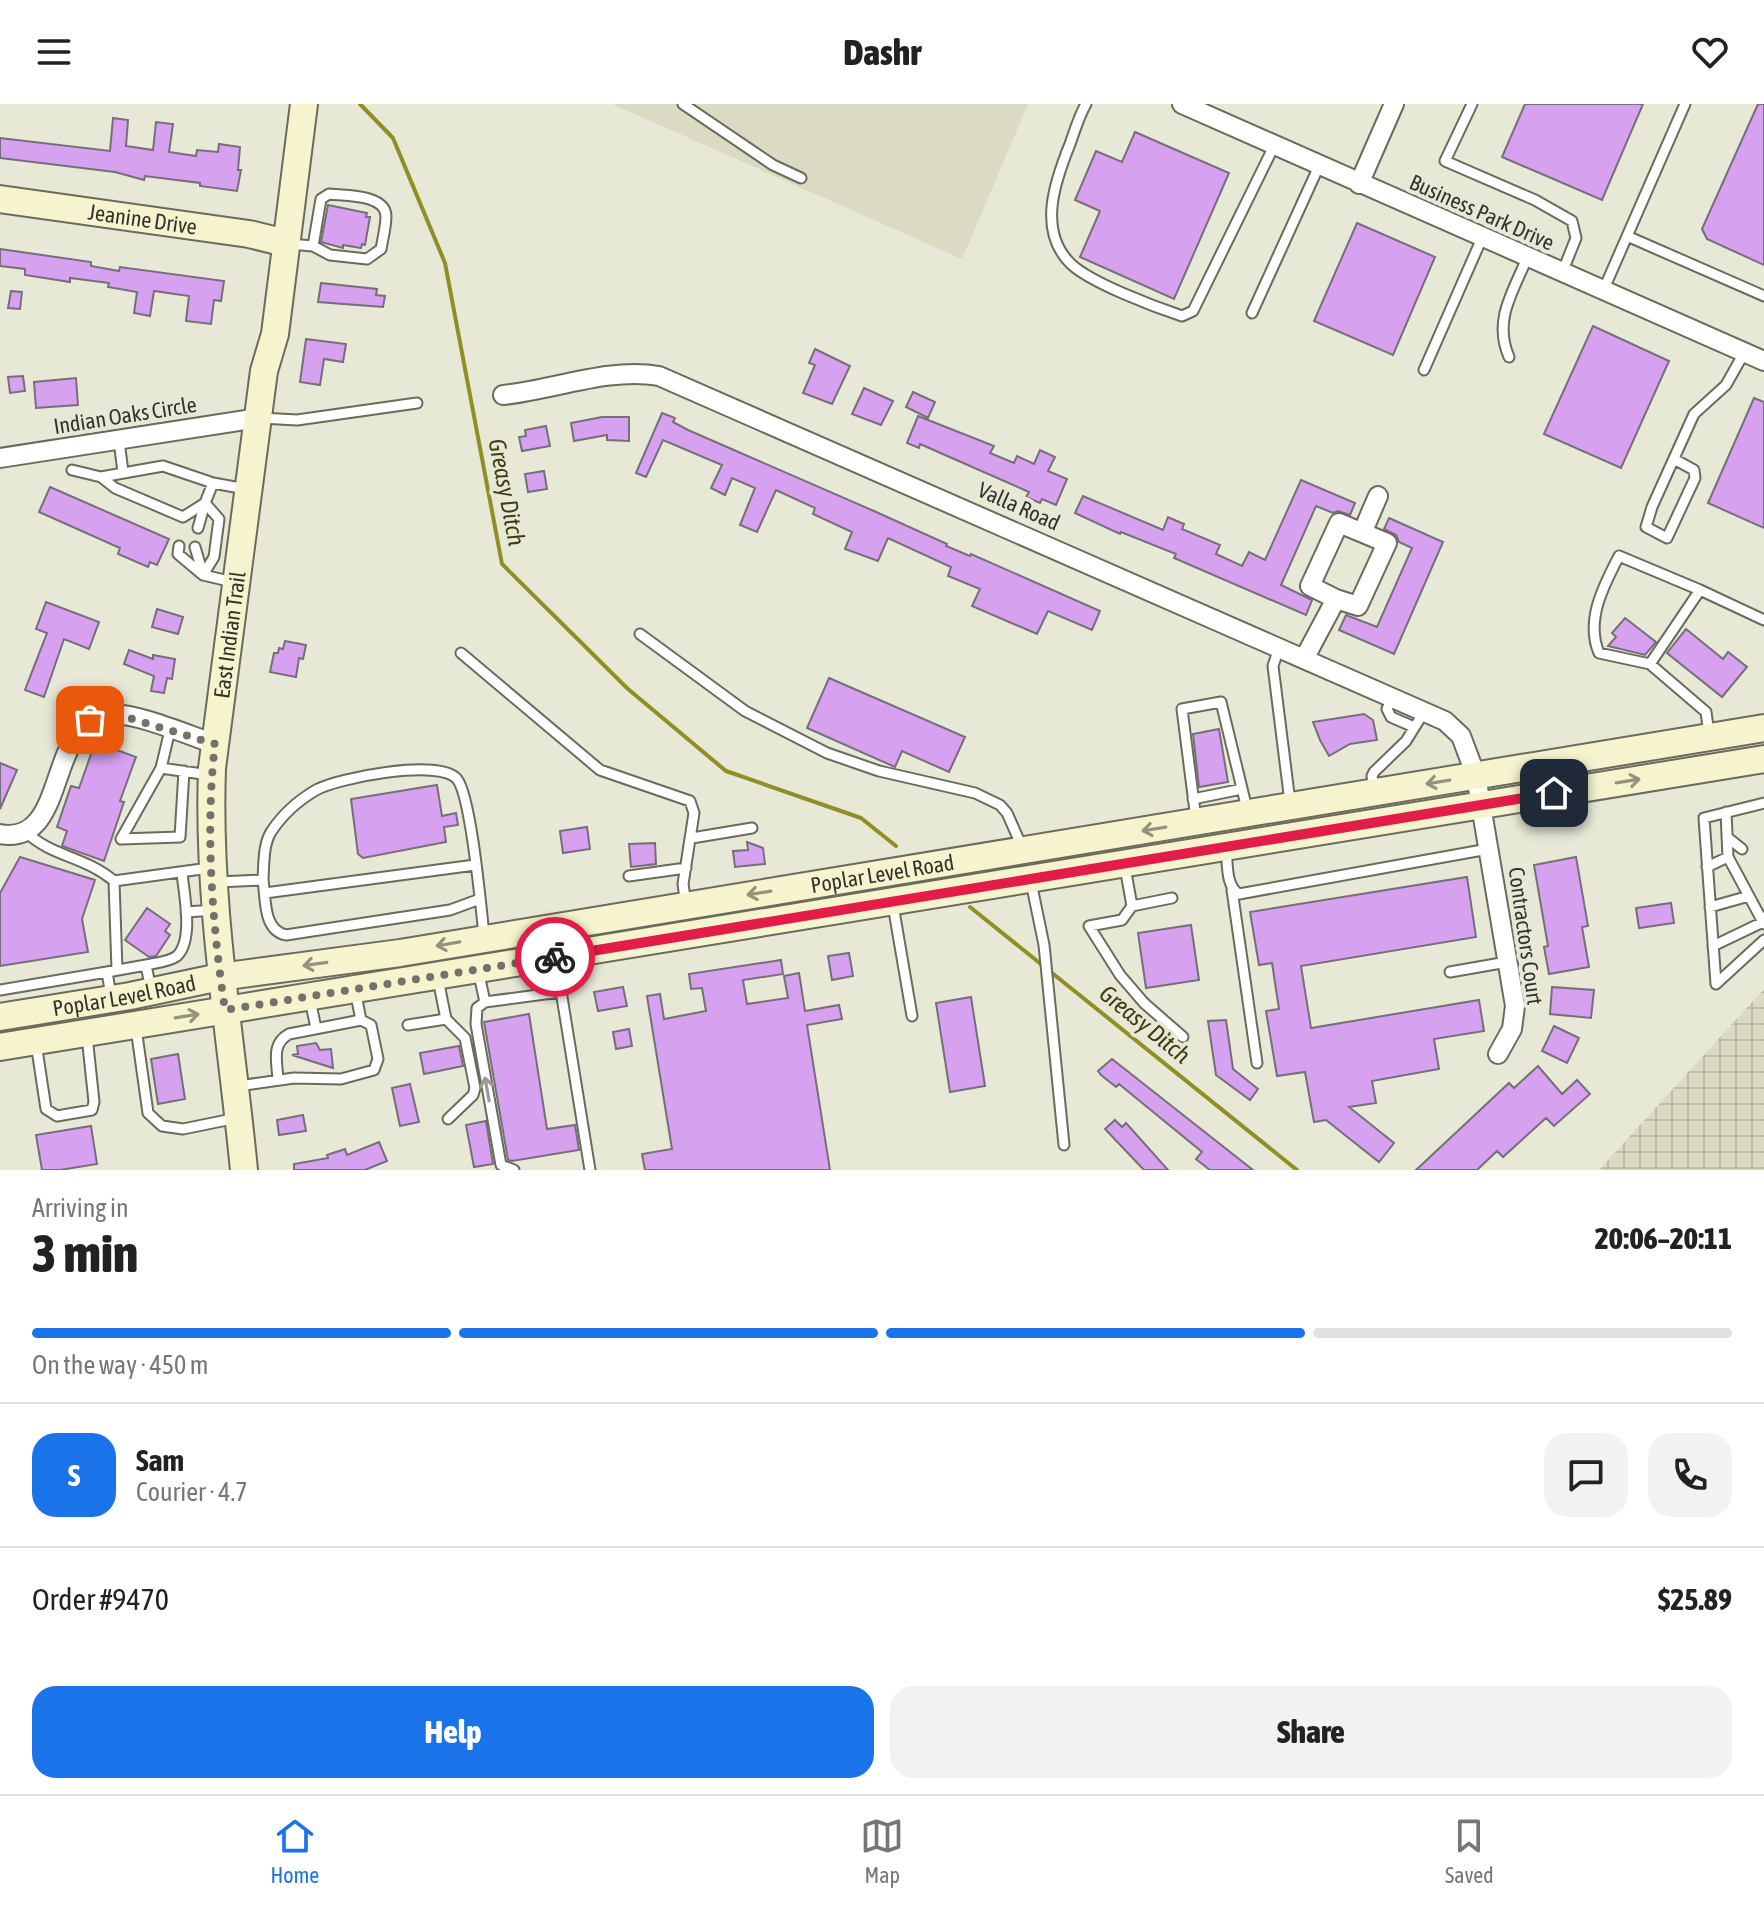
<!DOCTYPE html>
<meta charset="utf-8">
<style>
:root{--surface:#fff;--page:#f2f2f2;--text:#222;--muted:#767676;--line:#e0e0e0;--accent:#1a73e8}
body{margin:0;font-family:"Asap Condensed",sans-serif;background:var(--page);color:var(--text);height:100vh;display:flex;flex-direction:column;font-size:30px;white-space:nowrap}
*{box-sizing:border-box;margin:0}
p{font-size:26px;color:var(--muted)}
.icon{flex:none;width:44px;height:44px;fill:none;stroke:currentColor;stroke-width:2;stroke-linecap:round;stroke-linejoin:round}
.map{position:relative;height:1066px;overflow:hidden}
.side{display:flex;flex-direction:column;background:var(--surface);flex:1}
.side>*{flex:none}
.pin{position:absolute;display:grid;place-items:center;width:68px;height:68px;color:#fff;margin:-34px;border-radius:16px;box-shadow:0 4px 12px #0006}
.courier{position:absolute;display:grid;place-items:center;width:80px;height:80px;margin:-40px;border:6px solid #e11d48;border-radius:50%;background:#fff;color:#222;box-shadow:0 2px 10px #0007}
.summary em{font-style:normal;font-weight:800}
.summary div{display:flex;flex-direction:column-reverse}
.summary{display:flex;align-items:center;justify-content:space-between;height:136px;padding:0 32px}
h1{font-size:52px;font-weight:800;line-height:60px}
.bar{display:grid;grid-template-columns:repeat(4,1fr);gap:12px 8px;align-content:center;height:96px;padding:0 32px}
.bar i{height:10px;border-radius:6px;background:var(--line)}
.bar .on{background:var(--accent)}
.bar p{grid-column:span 4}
.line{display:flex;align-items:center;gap:20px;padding:0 32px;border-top:2px solid var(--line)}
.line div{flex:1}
.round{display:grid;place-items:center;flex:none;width:84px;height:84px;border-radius:24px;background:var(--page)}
.button{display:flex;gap:16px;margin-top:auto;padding:16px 32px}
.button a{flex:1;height:92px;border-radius:24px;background:var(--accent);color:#fff;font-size:32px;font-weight:800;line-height:92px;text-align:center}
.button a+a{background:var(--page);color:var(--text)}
header{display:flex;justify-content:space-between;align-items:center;height:104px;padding:0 32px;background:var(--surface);font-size:36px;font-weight:800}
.dock{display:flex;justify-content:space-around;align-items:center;height:112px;border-top:2px solid var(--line);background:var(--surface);font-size:22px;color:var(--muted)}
.dock a{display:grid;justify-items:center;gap:4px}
.dock .on{color:var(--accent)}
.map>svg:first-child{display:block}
.built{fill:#dbdbc3}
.industrial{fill:url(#industrial-grid)}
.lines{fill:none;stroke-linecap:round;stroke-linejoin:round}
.stream{stroke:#908f26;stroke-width:4}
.building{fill:#d6a1ef;stroke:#776e7b;stroke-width:2}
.lane-casing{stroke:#6b6b5c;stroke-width:13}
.street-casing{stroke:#6b6b5c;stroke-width:22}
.secondary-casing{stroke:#6b6b5c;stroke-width:30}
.lane{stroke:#fff;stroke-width:9}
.street{stroke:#fff;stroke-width:18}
.secondary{stroke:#f5f4ce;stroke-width:26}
.oneway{stroke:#94947e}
.oneway2{stroke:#999996}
.done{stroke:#727268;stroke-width:8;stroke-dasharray:0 14.4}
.route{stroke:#e11d48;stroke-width:10}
.labels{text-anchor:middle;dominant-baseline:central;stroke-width:8;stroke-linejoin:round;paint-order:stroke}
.street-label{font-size:22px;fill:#33332d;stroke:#e7e8d6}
.water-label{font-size:24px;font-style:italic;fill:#3d3c12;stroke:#e7e8d6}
</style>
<header><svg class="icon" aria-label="menu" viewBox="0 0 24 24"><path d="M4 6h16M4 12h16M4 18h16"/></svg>Dashr<svg class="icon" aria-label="heart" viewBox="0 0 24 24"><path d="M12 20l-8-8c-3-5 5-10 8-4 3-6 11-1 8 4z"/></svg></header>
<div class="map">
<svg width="1764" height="1066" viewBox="0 0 1764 1066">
<defs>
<pattern id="industrial-grid" width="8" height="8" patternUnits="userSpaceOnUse" patternTransform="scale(2)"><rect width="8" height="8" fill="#dbdbc3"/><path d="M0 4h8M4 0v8" fill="none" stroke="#bcbca8"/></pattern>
</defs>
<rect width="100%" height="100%" fill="#e7e8d6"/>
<path class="built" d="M612 0H1028L962 155Z"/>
<path class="industrial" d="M1764 885V1066H1599Z"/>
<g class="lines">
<path class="stream" d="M360 0 393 34 445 159 502 460 628 585 726 667 861 714 896 742
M970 803 1297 1066"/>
</g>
<path class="building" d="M1525 0H1643L1602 96 1502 53Z
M1758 0H1764V161L1707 135 1702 125Z
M113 14 128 16 126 42 153 46 156 18 173 20 169 48 196 52 197 46 218 48 219 40 240 43 238 66H241L237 87 200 82V79L145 72 144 76 115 68 0 54V34L110 47Z
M1135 28 1229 69 1174 195 1080 153 1100 107 1075 96 1096 47 1122 58Z
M328 101 367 109 366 113H370L365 141 362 140 361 144 343 141V144L321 138Z
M1357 119 1435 153 1393 251 1314 217Z
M0 145 91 158V162L119 167 120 163 224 177 221 197 214 196 211 220 186 217 189 192 154 187 150 212 134 209 137 188 108 183 109 179 70 174V178L25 171V165L0 162Z
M321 179 377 185 376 191 385 192 383 203 318 198Z
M11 187 22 188 20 205 8 204Z
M1593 222 1669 257 1621 364 1544 330Z
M306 235 346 240 343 258 324 255 320 281 300 278Z
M815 245 850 262 832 300 803 289 815 261 809 259Z
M23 272 25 287 10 289 8 273Z
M76 274 78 301 36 304 34 278Z
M864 284 893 297 881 321 852 310Z
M913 288 935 298 928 314 906 303Z
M1754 294 1764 298V424L1708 399Z
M662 309 675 314 673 318 688 326 874 407 947 440 946 442 970 452 971 450 1100 507 1092 526 1048 507 1037 530 972 502 980 485 948 472 951 463 888 434 878 457 845 445 852 428 813 410 815 404 776 386 757 428 740 421 755 384 732 374 725 391 711 384 722 361 663 336 646 373 636 369Z
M918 312 994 342 990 349 1014 359 1017 352 1034 360 1040 346 1055 353 1048 367 1067 375 1056 401 1042 395 1040 399 1026 393 1029 388 920 340 919 344 907 339Z
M602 313H629V337L607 336V331L574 337 571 319Z
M546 322 550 342 522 347 519 333 526 332 525 326Z
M544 367 547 385 528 388 525 370Z
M1301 376 1355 399 1350 411 1338 407 1333 409 1316 402 1281 481 1312 496 1306 511 1174 454 1176 450 1121 428 1120 430 1075 409 1083 392 1163 426 1168 413 1184 420 1182 425 1220 441 1216 450 1242 462 1249 448 1265 456Z
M50 383 169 435 157 461 150 458 148 463 118 450 120 444 39 408Z
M1389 414 1443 438 1394 550 1339 526 1346 511 1377 523 1412 444 1399 438 1396 431 1384 425Z
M46 498 99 518 89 545 64 535 44 593 25 586 47 529 36 525Z
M157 505 183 513 178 530 152 523Z
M1625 514 1656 538 1645 551 1608 542 1616 533 1612 529Z
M1686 525 1723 555 1728 548 1747 563 1722 593 1667 549Z
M285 537 306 541 303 555 299 554 296 573 270 568 274 549H278L279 544 283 545Z
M129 546 153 555V551L175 555 172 575 167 574 164 589 151 587 154 572 124 560Z
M829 574 965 633 949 668 902 647 895 663 807 624Z
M1364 610 1373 616 1377 636 1350 640 1329 652 1320 636 1313 618Z
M1219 625 1228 678 1199 683 1193 630Z
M104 633 117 638 114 645 136 653 120 697 124 698 104 757 62 742 67 727 57 723 71 682 79 684 95 639 101 642Z
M0 659 17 666 0 705Z
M437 681 442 712 456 709 458 721 444 723 446 738 363 754 358 750 351 695Z
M587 723 590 745 563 749 560 727Z
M747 738 763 744 765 760 735 763 733 747 748 746Z
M655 739 656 760 631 763 629 740Z
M20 753 95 776 82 815 88 848 0 862V789Z
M1576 753 1588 822 1582 823 1589 863 1549 870 1544 843 1548 842 1534 761Z
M1467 773 1476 833 1301 862 1311 924 1479 896 1484 927 1434 935 1439 965 1372 977 1376 999 1349 1003 1394 1039 1379 1058 1326 1016 1314 1018 1305 968 1277 972 1266 907 1279 905 1272 859 1259 861 1250 808Z
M1671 799 1674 819 1639 824 1636 804Z
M147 804 170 820 165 827 170 831 156 852 149 853 125 836Z
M1191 821 1199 876 1146 884 1138 829Z
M849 849 853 872 832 876 828 852Z
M781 856 783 870 743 876 747 900 788 894 784 872 799 869 805 907 839 901 842 915 807 921 830 1066H645L642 1050 672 1045 647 892 660 890 664 915 706 907 702 884 691 885 689 870Z
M623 883 627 902 598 907 594 888Z
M1552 883 1594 886 1591 914 1550 910Z
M971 893 985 982 950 988 936 899Z
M529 910 547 1025 575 1021 579 1046 512 1057 508 1056 484 918Z
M1226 916 1233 965 1258 985 1250 996 1216 971 1208 917Z
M1554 922 1579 934 1567 959 1542 947Z
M629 925 632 942 616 945 613 928Z
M316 939 320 946 331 945 333 964 292 951 298 950 297 942Z
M459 942 463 962 424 970 420 949Z
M178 950 185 995 158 1000 151 955Z
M1112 955 1253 1066H1210L1196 1055 1202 1048 1119 980 1116 983 1101 971 1098 967Z
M1538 962 1562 990 1577 976 1590 990 1554 1022 1546 1014 1503 1053 1497 1047 1477 1066H1416L1509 979 1514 984Z
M410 980 419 1018 400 1022 392 984Z
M303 1011 306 1027 279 1031 277 1016Z
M1115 1016 1122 1023 1126 1019 1168 1066H1144L1105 1025Z
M486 1017 493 1060 474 1063 466 1021Z
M91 1022 97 1060 60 1066H42L36 1031Z
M379 1038 387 1057 365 1066H294V1060L328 1054 327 1051 345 1045 347 1051Z"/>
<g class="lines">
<g class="lane-casing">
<path id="lane" d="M683 0 773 61 801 74
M1086 0C1079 12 1075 26 1070 40 1055 77 1037 127 1071 160 1091 179 1155 203 1182 212L1193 207 1274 42
M1472 0 1445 57 1535 96 1572 117 1576 134 1562 169
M1627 132 1764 192
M289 140 313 142 330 151 367 155 381 145C383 134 386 122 386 112 385 90 345 92 329 90L321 95 313 142
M1603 187 1685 0
M1252 209 1319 62
M1509 253C1493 216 1513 188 1527 154
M1424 266 1482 134
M261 314 297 316 417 299
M119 337 123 368
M1674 355 1694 366 1695 374 1667 434 1646 423 1652 403 1694 310 1726 281 1744 249
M72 366 101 373
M205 399 183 413 115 384 101 373 163 362 213 379
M198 424 205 399
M179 442 178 450 203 471
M195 443 203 470
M233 478 203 471 214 453 219 415 205 399 213 379 246 385
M640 530 745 607 827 649 879 667 975 689 1000 701 1007 709 1022 743
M1279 544 1273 562 1290 698
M461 549 600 666 690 697 694 709 683 780 686 801
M1650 560 1599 549C1585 516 1604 481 1619 452L1700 486
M1392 594 1387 605 1391 613 1414 623
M170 626 161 664 209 671
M1709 630 1706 608 1650 560 1700 486 1764 516
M161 664 121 735 180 733 184 667
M1374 686 1372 672 1374 668 1406 637 1424 608
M1193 695 1242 685
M1764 699 1704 714 1716 880 1764 836
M1726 708 1728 753 1764 820
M1196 715 1182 605 1221 598 1247 705
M25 727C51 753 85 752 114 777L209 764
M1727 733 1742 745
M692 734 752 724
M1226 744C1228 759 1225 781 1239 790L1488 745
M1125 763 1132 802 1172 794
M1707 763 1728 753
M629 772 686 764
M263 776C266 796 263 826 286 831L450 806 480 795
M114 777 117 866
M218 778 263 776C264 760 263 741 271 728 282 711 299 696 316 686 337 674 440 654 457 675 471 692 481 803 484 831
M1031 778 1044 841 1064 1041
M1232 786 1257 959
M265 789 475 761
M893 801 912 912
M1132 802 1122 816 1089 822 1120 871 1144 899 1183 933
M1710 803 1749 792
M186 808 215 806
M1713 842 1763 818 1764 813
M556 856 590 1066
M146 861C155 859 169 858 177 852 194 836 184 790 182 769
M478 866 485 898 560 888
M1450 868 1507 858
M438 875 446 915 465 934 475 984 473 991 448 1015
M0 886 107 868
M111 892 107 868 146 861 151 886
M310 896 316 924
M485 898 477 904 476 920 501 1061 514 1066
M408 921 446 915
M136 924 148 1009 162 1022 183 1025 237 1014
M36 939 46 1005 57 1012 92 1006 94 998 87 932
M278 976C277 957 271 940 289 930L361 916
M238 982 294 974 341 975 374 966 378 955 371 921 361 916 355 886"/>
</g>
<g class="street-casing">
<path id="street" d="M1182 0 1764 257
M1359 80 1394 0
M503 291C553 286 609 263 659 272L1445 617 1461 632 1476 672 1515 902 1512 925 1498 950
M0 354 258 314
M1363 427 1378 392
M1304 555 1336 495 1310 482 1339 419 1387 439 1358 502 1336 495
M0 730C71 743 44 611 113 610 139 610 188 631 215 640"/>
</g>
<g class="secondary-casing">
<g id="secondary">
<path id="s1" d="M0 95 249 130 286 139"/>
<path id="s2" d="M0 913 130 892 220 873 400 849 1764 624"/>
<path d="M0 943 1764 655"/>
<path id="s3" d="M244 1066C231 932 207 800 212 664L264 267 275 230 304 0"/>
</g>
</g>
<use href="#lane" class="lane"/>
<use href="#street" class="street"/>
<use href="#secondary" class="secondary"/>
</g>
<defs><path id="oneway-shaft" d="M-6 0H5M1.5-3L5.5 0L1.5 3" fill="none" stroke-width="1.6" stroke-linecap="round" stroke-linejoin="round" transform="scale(2)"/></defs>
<g class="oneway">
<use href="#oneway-shaft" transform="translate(1628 677) rotate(-9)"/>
<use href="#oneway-shaft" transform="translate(1438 678) rotate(171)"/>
<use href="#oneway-shaft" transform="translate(1154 725) rotate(171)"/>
<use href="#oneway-shaft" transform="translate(759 789) rotate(171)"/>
<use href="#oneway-shaft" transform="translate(448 840) rotate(170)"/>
<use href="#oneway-shaft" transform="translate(315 860) rotate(172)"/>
<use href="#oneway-shaft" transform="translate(187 912) rotate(-9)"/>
</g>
<use class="oneway2" href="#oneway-shaft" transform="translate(487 985) rotate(-100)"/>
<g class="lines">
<path class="done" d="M90 616 116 610 215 640C205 727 212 819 225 906L555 853"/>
<path class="route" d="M555 853 1554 689"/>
</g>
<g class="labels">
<g class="street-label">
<text transform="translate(1482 108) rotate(24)">Business Park Drive</text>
<text stroke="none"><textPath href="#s1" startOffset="144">Jeanine Drive</textPath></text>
<text transform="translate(125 311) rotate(-9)">Indian Oaks Circle</text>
<text transform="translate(1019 402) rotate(24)">Valla Road</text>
<text stroke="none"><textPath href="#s3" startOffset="538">East Indian Trail</textPath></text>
<text stroke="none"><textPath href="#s2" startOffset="894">Poplar Level Road</textPath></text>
<text transform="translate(1526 832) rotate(82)">Contractors Court</text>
<text stroke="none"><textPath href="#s2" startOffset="126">Poplar Level Road</textPath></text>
</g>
<g class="water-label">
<text transform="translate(507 388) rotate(79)">Greasy Ditch</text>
<text transform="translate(1145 920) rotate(39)">Greasy Ditch</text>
</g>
</g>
</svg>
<div class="pin" style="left:90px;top:616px;background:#ea580c"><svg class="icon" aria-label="bag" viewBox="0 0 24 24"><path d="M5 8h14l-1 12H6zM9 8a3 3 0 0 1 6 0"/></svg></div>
<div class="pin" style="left:1554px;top:689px;background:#1f2937"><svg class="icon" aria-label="home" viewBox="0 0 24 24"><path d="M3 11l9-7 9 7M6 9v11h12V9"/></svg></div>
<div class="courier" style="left:555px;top:853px"><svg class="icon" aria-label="bike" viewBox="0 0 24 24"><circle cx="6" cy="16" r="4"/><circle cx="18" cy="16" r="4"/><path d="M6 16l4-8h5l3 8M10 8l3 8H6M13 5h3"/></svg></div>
</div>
<section class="side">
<div class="summary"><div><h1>3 min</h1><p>Arriving in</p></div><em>20:06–20:11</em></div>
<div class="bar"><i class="on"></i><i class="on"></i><i class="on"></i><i></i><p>On the way · 450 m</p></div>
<div class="line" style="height:144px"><b class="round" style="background:var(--accent);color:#fff">S</b><div><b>Sam</b><p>Courier · 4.7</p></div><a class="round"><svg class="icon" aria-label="chat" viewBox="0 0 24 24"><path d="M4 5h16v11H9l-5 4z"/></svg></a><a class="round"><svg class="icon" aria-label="phone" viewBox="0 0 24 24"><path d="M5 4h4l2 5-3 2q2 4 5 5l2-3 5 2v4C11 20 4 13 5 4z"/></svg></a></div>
<div class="line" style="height:104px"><div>Order #9470</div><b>$25.89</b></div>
<div class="button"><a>Help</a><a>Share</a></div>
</section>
<nav class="dock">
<a class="on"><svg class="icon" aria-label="home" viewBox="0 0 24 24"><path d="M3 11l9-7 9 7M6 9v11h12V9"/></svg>Home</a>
<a><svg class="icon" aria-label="map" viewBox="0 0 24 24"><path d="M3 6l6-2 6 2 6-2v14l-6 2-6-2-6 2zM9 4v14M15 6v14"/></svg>Map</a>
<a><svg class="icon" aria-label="saved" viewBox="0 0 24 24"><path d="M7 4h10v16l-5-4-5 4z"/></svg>Saved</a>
</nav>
